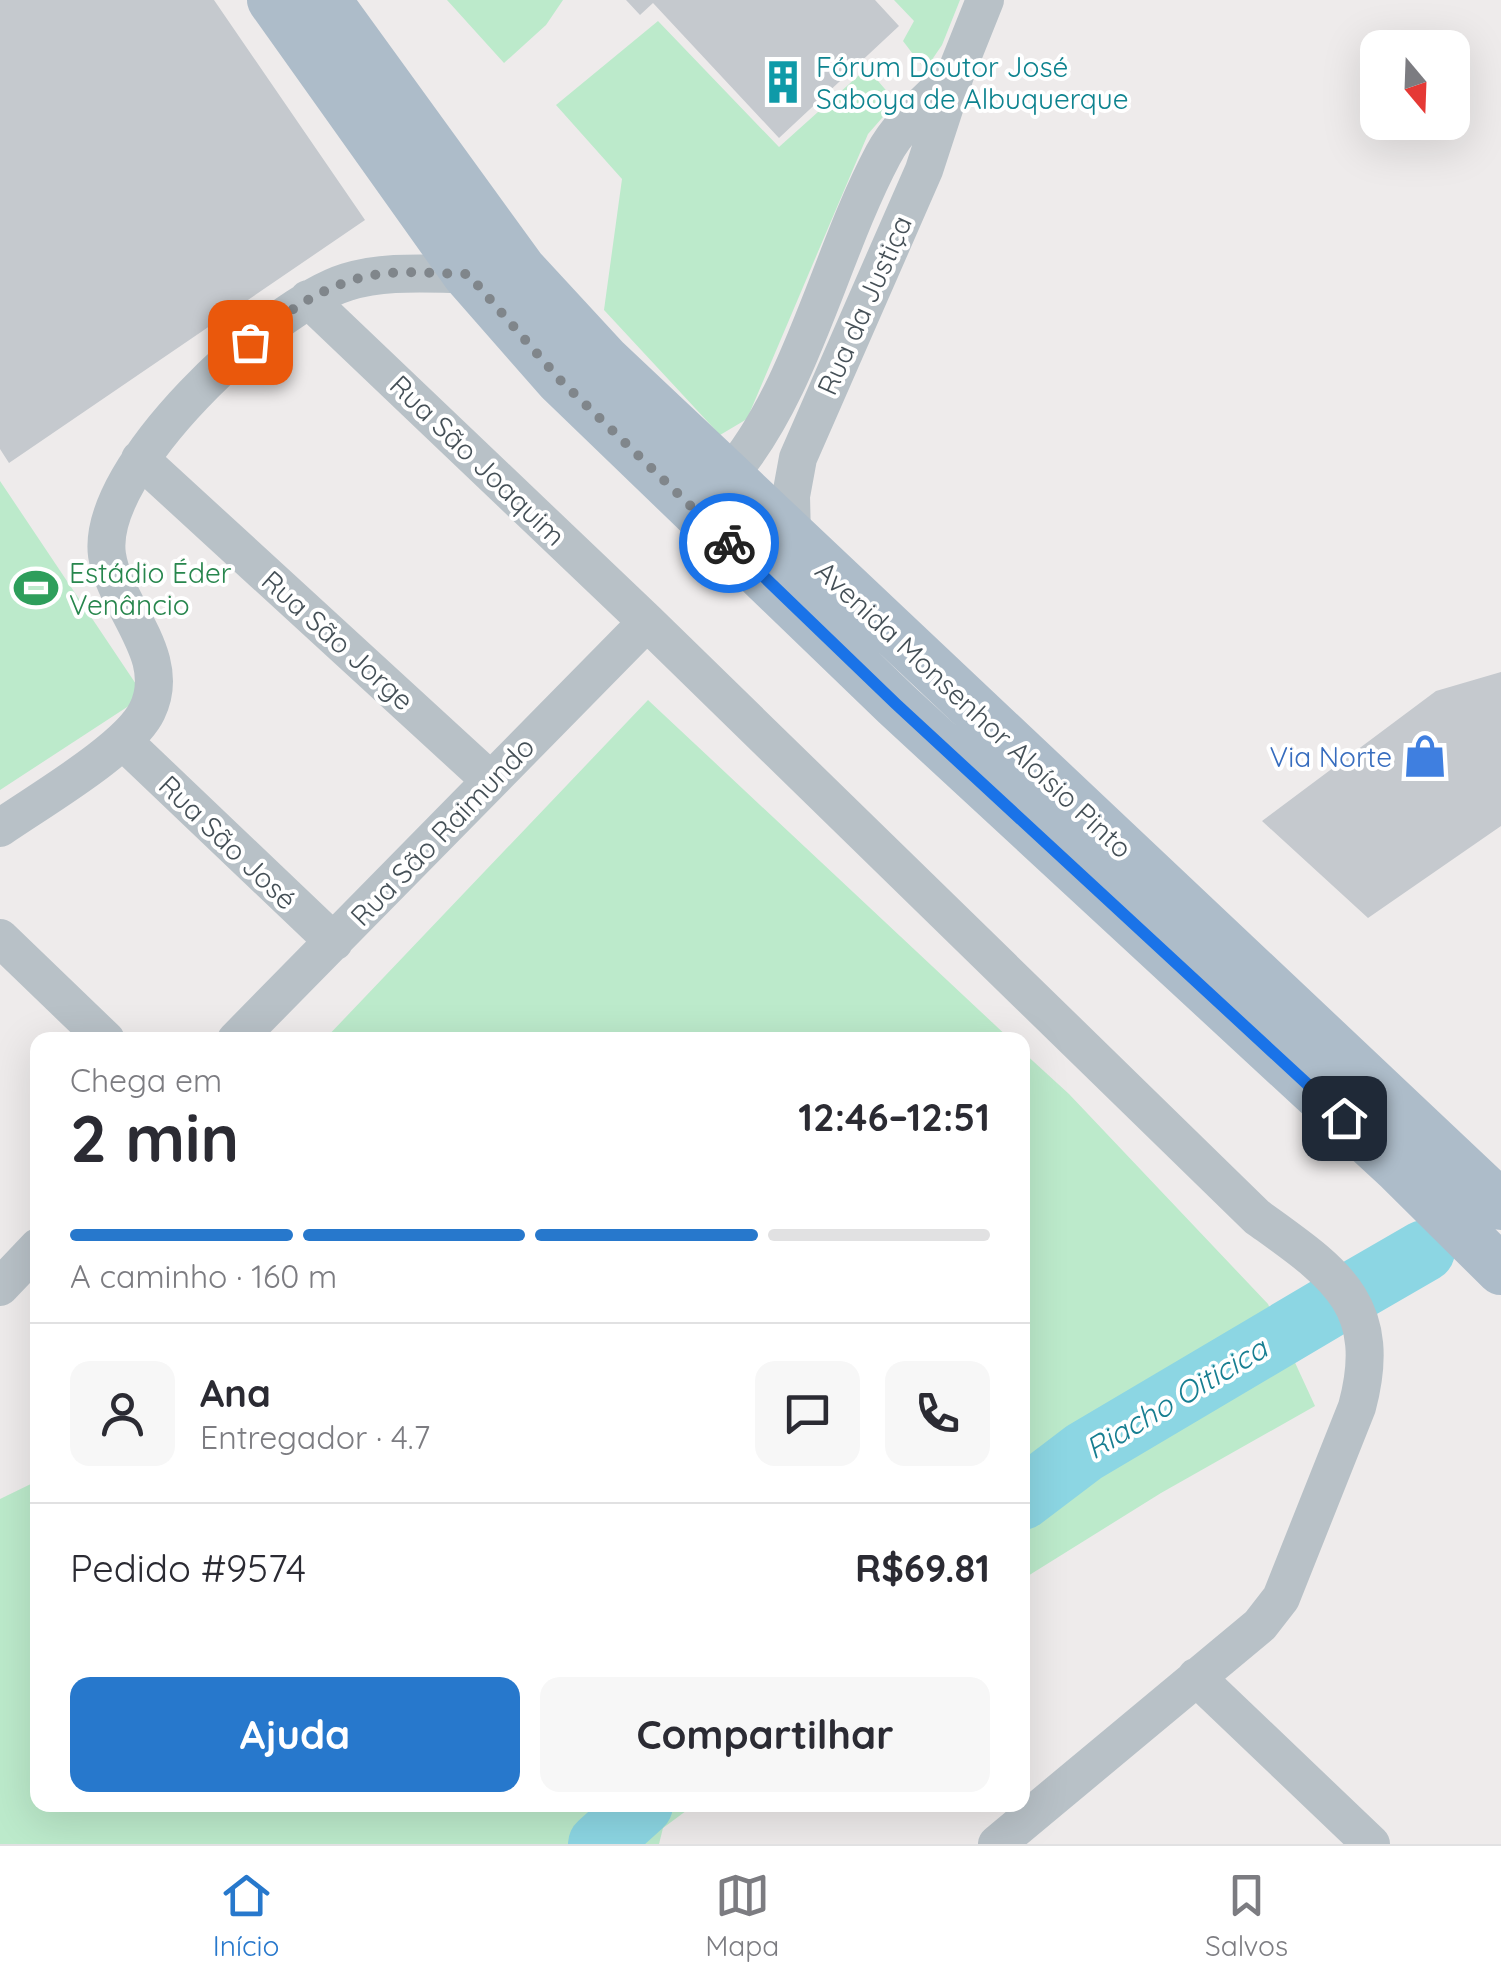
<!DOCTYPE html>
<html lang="pt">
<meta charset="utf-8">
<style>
:root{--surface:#fff;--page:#f7f7f7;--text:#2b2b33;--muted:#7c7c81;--line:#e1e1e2;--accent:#2778cc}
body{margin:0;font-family:Quicksand,sans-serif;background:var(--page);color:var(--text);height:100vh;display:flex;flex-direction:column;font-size:38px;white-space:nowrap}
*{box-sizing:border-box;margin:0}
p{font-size:32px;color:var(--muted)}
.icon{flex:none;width:55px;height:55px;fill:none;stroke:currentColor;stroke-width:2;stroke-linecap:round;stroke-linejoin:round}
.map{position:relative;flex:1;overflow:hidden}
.sheet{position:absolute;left:30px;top:1032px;width:1000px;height:780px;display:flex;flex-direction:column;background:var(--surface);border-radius:20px;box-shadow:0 10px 40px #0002}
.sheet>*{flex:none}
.needle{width:65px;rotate:161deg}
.tools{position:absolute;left:1360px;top:30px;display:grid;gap:20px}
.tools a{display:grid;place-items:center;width:110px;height:110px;border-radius:20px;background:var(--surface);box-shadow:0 10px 40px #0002;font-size:50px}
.pin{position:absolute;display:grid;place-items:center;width:85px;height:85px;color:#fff;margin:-42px;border-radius:20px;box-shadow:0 5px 15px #0006}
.courier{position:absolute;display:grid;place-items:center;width:100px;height:100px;margin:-50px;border:8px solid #1a73e8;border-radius:50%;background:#fff;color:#222;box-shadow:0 2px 12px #0007}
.overview em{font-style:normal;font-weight:800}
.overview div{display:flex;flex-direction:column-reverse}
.overview{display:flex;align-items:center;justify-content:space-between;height:170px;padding:0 40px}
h1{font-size:65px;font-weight:800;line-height:75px}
.bar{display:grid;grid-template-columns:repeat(4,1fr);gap:15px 10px;align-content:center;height:120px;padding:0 40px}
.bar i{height:12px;border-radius:8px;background:var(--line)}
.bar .on{background:var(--accent)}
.bar p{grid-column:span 4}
.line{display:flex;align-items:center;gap:25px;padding:0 40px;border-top:2px solid var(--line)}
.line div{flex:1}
.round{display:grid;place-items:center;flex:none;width:105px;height:105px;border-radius:20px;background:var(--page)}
.primary-button{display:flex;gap:20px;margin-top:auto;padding:20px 40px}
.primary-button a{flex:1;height:115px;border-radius:20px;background:var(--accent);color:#fff;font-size:40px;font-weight:800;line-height:115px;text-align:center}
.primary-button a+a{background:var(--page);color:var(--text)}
.dock{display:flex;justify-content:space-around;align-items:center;height:140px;border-top:2px solid var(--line);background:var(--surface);font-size:28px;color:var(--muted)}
.dock a{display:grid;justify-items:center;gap:5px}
.dock .on{color:var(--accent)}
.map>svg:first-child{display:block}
.green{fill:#bceacb}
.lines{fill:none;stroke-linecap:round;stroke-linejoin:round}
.river{stroke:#8cd6e3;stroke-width:62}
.building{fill:#c5c9ce}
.minor{stroke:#b8c1c7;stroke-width:38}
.major{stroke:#adbcc9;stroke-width:50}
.done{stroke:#80868b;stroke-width:10;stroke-dasharray:0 18}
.route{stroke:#1a73e8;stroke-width:12}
.labels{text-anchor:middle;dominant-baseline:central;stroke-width:8;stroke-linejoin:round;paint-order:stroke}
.culture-label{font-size:28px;fill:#0d838f;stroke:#fff;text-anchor:start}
.street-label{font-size:28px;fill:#455057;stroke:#fff}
.leisure-label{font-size:28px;fill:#27864d;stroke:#fff;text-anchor:start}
.shop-label{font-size:28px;fill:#366cbe;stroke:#fff;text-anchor:end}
.water-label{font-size:30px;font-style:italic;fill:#177e91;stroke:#fff}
</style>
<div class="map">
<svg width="1501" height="1844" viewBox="0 0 1501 1844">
<rect width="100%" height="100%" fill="#eeebeb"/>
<path class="green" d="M447 0H563L546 25 504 63Z
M894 0H960L942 45 925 70 903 41 914 21Z
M658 21 779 147 867 68 896 102 868 134 747 419 720 435 604 310 622 179 556 105Z
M0 481 144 696 0 790Z
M648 700 1011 1040H324Z
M1022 1051 1069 1094 1268 1304 1315 1406 1161 1493 1023 1579Z
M37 1481 38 1805H694L663 1828 659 1844H0V1499Z"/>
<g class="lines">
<path class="river" d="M1360 1288 1424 1251
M1022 1499 1084 1452 1334 1304
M599 1844 642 1805"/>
</g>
<path class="building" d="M0 0H214L365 220 9 463 0 449Z
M626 0H875L899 26 779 138 653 3 640 15Z
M1501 672V826L1368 918 1262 821 1436 691Z"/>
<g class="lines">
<path class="minor" d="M308 299 647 622 1257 1217C1333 1272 1385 1303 1357 1407L1281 1598 1260 1625 997 1844
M140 459 490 780
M727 478C802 391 829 257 883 155 898 126 926 102 949 80
M792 538 791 496 798 458 924 170 955 75 985 0
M123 741 334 942
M0 828C37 802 129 749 147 711 174 656 115 608 107 555 95 468 270 306 347 282 386 270 427 274 467 274
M0 938 106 1040
M236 1040 647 622
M0 1287 38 1247
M1196 1677 1371 1844"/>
<path class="major" d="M272 0 467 274 560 380 896 704 1399 1169 1501 1270
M326 0 521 269 605 360 1501 1205"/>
</g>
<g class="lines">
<path class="done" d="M250 342C288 310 331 280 381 274 408 270 440 274 468 274L560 380 729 543"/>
<path class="route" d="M729 543 896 704 1344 1118"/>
</g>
<defs>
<g id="building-bare" transform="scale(3.45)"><path d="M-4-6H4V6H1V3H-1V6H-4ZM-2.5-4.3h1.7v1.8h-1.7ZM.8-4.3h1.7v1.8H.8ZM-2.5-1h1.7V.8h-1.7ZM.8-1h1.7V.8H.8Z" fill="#0f9aa8" stroke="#fff" stroke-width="2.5" paint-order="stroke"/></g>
<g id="stadium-bare" transform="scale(3.45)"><path d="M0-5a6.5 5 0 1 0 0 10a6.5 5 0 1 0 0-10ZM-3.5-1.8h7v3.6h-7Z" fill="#2e9e5b" stroke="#fff" stroke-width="2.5" paint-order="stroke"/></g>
<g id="shop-bare" transform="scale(3.45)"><path d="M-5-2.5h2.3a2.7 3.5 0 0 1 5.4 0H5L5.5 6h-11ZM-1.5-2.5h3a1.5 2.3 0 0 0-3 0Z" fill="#3f7fe0" stroke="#fff" stroke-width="2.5" paint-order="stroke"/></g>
</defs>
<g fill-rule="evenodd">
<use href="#building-bare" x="783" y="82"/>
<use href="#stadium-bare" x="36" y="588"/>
<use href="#shop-bare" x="1425" y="756"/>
</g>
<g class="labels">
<g class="culture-label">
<text x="816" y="66">Fórum Doutor José<tspan x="816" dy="32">Saboya de Albuquerque</tspan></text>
</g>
<g class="street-label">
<text transform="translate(864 305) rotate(-66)">Rua da Justiça</text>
<text transform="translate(478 460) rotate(44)">Rua São Joaquim</text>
<text transform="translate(338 640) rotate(42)">Rua São Jorge</text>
<text transform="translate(974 709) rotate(43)">Avenida Monsenhor Aloísio Pinto</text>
<text transform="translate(442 831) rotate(-46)">Rua São Raimundo</text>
<text transform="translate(228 842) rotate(44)">Rua São José</text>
</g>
<g class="leisure-label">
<text x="69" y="572">Estádio Éder<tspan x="69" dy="32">Venâncio</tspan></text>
</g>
<g class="shop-label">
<text x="1392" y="756">Via Norte</text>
</g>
<g class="water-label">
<text transform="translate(1176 1398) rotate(-31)">Riacho Oiticica</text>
</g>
</g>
</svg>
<div class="tools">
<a><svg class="needle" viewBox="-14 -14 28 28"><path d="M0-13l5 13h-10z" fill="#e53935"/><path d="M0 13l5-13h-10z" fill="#7c7c81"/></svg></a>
</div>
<div class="pin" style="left:250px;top:342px;background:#ea580c"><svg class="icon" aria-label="bag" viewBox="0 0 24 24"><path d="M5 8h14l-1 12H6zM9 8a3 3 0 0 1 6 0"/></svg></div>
<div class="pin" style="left:1344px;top:1118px;background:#1f2937"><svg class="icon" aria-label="home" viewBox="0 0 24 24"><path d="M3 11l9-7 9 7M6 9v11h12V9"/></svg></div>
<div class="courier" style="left:729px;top:543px"><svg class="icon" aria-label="bike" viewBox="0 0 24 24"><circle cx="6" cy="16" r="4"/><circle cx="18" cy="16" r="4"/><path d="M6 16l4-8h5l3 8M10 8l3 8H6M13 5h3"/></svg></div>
<section class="sheet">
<div class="overview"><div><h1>2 min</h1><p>Chega em</p></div><em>12:46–12:51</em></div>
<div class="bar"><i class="on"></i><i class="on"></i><i class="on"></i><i></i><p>A caminho · 160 m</p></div>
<div class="line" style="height:180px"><a class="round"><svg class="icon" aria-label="person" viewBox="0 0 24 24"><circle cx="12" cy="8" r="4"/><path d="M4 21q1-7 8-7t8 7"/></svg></a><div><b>Ana</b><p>Entregador · 4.7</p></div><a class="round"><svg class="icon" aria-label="chat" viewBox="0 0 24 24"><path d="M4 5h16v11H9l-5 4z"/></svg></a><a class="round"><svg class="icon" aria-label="phone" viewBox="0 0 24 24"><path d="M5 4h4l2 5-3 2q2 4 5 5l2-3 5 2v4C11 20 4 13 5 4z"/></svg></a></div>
<div class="line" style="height:130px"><div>Pedido #9574</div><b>R$69.81</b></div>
<div class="primary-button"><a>Ajuda</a><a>Compartilhar</a></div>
</section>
</div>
<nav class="dock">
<a class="on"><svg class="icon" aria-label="home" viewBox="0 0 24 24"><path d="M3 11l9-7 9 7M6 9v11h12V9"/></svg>Início</a>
<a><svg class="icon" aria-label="map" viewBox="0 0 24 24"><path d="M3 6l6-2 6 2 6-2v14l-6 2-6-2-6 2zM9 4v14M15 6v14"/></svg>Mapa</a>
<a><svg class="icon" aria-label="saved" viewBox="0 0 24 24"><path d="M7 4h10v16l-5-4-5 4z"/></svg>Salvos</a>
</nav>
